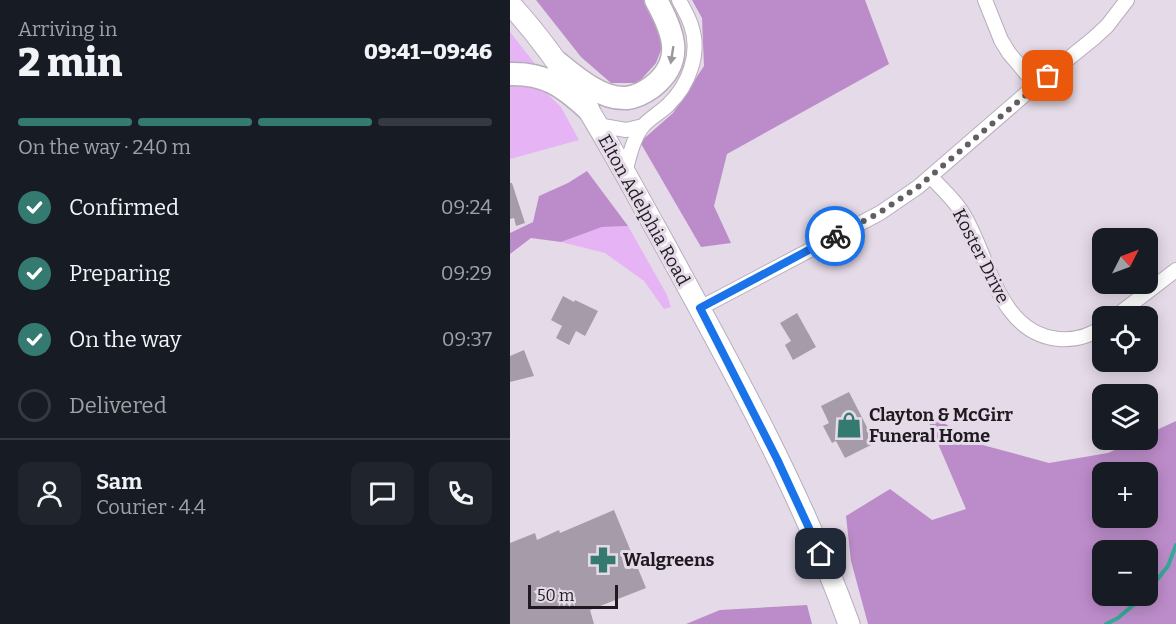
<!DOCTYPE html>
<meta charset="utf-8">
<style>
:root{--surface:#171b24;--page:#20242c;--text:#f1f3f6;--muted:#9ea1a6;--line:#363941;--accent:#357a70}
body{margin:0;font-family:Bitter,serif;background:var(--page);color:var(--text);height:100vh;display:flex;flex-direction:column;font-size:22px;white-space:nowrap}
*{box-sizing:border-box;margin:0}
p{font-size:20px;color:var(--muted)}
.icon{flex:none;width:33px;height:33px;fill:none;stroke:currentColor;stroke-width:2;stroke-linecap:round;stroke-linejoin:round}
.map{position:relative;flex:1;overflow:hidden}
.details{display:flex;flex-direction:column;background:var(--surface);width:510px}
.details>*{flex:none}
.needle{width:39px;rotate:48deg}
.buttons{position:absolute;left:582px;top:228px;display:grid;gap:12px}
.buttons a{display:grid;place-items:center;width:66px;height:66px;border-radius:12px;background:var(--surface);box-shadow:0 3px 15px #0003;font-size:30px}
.scale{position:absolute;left:18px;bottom:15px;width:90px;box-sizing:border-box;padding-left:6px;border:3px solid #1e1a1f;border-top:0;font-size:16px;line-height:21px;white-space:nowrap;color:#1e1a1f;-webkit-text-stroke:4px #e5dae8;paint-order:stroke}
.pin{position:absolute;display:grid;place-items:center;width:51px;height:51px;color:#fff;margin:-26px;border-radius:12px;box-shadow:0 3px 9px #0006}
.courier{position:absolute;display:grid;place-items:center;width:60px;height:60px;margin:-30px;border:4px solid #1a73e8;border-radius:50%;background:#fff;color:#222;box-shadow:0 2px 8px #0007}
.overview em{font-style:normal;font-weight:800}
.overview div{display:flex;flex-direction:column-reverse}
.overview{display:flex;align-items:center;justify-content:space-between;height:102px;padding:0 18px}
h1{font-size:39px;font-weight:800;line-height:45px}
.bar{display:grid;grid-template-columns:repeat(4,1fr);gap:9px 6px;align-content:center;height:72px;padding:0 18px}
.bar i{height:8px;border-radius:4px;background:var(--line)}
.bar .selected{background:var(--accent)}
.bar p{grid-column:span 4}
.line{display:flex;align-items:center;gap:15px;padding:0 18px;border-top:2px solid var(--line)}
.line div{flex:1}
.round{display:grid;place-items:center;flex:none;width:63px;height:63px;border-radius:12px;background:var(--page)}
ol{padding:0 18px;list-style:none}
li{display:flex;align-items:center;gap:18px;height:66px}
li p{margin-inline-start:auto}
li .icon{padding:6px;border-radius:50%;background:var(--accent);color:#fff;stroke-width:4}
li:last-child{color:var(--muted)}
li i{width:33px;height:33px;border:3px solid var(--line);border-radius:50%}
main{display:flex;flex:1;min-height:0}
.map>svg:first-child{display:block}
.green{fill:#e6b4f4}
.forest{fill:#bc8cca;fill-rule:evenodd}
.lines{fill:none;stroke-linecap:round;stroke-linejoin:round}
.stream{stroke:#37a898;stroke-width:4}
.building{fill:#a69ca9}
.minor-casing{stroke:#b8aebb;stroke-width:16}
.primary-casing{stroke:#b8aebb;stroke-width:23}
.trunk-casing{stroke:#b8aebb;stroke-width:25}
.minor{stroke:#fff;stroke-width:14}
.primary{stroke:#fff;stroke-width:21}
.trunk{stroke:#fff;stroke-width:22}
.oneway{fill:#9a989a}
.done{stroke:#645d65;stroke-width:6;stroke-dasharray:0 10.8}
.route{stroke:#1a73e8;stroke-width:8}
.labels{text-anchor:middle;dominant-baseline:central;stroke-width:6;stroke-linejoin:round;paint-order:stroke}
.street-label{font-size:18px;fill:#1e1a1f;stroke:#e5dae8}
.poi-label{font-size:18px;font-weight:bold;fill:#1e1a1f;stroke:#e5dae8;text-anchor:start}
</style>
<main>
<section class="details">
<div class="overview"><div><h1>2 min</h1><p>Arriving in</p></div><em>09:41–09:46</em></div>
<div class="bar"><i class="selected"></i><i class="selected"></i><i class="selected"></i><i></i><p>On the way · 240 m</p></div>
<ol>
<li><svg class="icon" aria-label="check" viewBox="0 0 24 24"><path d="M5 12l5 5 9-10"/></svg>Confirmed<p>09:24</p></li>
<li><svg class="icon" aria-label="check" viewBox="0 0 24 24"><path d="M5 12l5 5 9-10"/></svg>Preparing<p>09:29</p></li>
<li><svg class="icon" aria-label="check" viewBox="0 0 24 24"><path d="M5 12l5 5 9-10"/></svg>On the way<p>09:37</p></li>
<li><i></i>Delivered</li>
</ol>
<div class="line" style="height:108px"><a class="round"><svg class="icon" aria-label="person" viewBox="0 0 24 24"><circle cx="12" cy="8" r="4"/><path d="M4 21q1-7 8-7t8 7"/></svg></a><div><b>Sam</b><p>Courier · 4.4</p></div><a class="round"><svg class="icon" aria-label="chat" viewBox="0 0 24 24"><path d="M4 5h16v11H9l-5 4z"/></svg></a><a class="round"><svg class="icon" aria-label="phone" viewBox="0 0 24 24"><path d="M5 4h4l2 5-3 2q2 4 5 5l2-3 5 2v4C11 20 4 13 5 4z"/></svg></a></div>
</section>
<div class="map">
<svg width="666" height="624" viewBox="0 0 666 624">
<rect width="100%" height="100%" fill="#e5dae8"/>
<path class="green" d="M0 32 29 69 0 64Z
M0 80 28 85 51 107 69 140 0 159Z
M118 226 157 295 161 307 154 309 134 281 95 253 51 242 92 227Z"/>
<path class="forest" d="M26 0H136L156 37 146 63 128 83H101L71 57Z
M182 0H355L379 64 217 154 204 206 221 243 191 247 130 142 163 113 194 66 192 18Z
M77 171 118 226 92 227 51 242 21 238 0 254V233L23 222 29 196 58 183Z
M414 411 469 444 539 463 598 453 627 440H638V434L666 421V624H358L341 561 336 516 380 489 422 520 456 509ZM638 472V518H592V472ZM638 550V596H592V550Z
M297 605 302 624H176L210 610Z"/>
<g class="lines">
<path class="stream" d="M638 591 658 566 666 545
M596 624 608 618 634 596"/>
</g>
<path class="building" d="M0 183H2L15 223 6 226 4 218 0 219Z
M53 296 64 302 65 300 88 311 75 336 66 331 59 345 46 338 52 326 41 320Z
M287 313 306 347 283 360 275 345 281 341 270 323Z
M14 350 24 376 0 382V356Z
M339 392 365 443 335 458 326 441 322 443 313 426 319 423 311 406Z
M104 510 136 588 80 610 84 624H0V543L25 533 27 540 49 530 50 533Z"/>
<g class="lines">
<g class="minor-casing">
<path id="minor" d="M475 0 491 40 499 53 526 85
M87 125 116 130 133 126
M115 173C119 158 123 138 133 126 140 118 151 112 158 105 179 85 191 53 181 25 178 16 173 8 169 0
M421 177C433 190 448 203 456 219 480 262 490 334 549 339 564 340 580 336 592 327
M190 308 370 213 408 187 526 85 584 38 597 26 617 0
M606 316 666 270"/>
</g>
<g class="primary-casing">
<path id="primary" d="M0 4C63 72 105 156 150 236 219 362 290 489 339 624"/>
</g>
<g class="trunk-casing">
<path id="trunk" d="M48 63C65 77 92 100 117 98 126 97 135 92 142 87 176 61 163 31 146 0
M0 74C35 73 53 86 78 109"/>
</g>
<use href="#minor" class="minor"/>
<use href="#primary" class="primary"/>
<use href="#trunk" class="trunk"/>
</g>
<defs><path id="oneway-solid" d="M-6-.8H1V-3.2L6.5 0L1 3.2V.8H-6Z" transform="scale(1.5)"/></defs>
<use class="oneway" href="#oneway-solid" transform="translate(162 55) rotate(99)"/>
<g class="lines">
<path class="done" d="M325 236 369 213 408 187 538 76"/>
<path class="route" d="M311 554 267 459 190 308 325 236"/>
</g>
<defs>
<g id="shop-bare" transform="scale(2.07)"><path d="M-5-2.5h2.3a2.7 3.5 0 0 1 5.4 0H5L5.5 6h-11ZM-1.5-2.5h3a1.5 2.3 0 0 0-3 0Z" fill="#357a70" stroke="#e5dae8" stroke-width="2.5" paint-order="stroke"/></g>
<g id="pharmacy-bare" transform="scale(2.07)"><path d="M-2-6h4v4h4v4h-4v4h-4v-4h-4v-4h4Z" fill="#357a70" stroke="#e5dae8" stroke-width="2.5" paint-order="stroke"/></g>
</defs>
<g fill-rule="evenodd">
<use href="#shop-bare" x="339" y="425"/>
<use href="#pharmacy-bare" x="93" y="560"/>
</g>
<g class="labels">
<g class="street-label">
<text transform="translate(134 210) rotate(61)">Elton Adelphia Road</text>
<text transform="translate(471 256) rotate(63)">Koster Drive</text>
</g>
<g class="poi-label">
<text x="359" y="415">Clayton &amp; McGirr<tspan x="359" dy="21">Funeral Home</tspan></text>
<text x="113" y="560">Walgreens</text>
</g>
</g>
</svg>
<div class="buttons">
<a><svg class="needle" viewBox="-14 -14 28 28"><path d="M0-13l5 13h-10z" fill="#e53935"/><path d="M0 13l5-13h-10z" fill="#9ea1a6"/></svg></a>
<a><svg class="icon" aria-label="locate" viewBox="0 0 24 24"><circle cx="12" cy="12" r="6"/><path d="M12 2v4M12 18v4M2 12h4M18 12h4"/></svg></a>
<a><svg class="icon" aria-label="layers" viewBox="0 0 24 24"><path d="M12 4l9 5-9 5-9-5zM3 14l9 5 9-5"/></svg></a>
<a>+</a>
<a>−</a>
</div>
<div class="scale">50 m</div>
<div class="pin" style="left:538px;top:76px;background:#ea580c"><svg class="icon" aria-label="bag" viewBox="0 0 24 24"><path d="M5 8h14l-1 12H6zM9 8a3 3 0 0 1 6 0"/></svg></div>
<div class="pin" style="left:311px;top:554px;background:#1f2937"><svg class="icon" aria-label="home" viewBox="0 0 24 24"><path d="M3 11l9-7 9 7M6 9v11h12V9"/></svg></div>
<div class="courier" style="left:325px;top:236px"><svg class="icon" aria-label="bike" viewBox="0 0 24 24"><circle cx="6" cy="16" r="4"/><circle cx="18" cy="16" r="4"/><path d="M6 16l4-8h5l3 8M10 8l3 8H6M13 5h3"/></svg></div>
</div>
</main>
